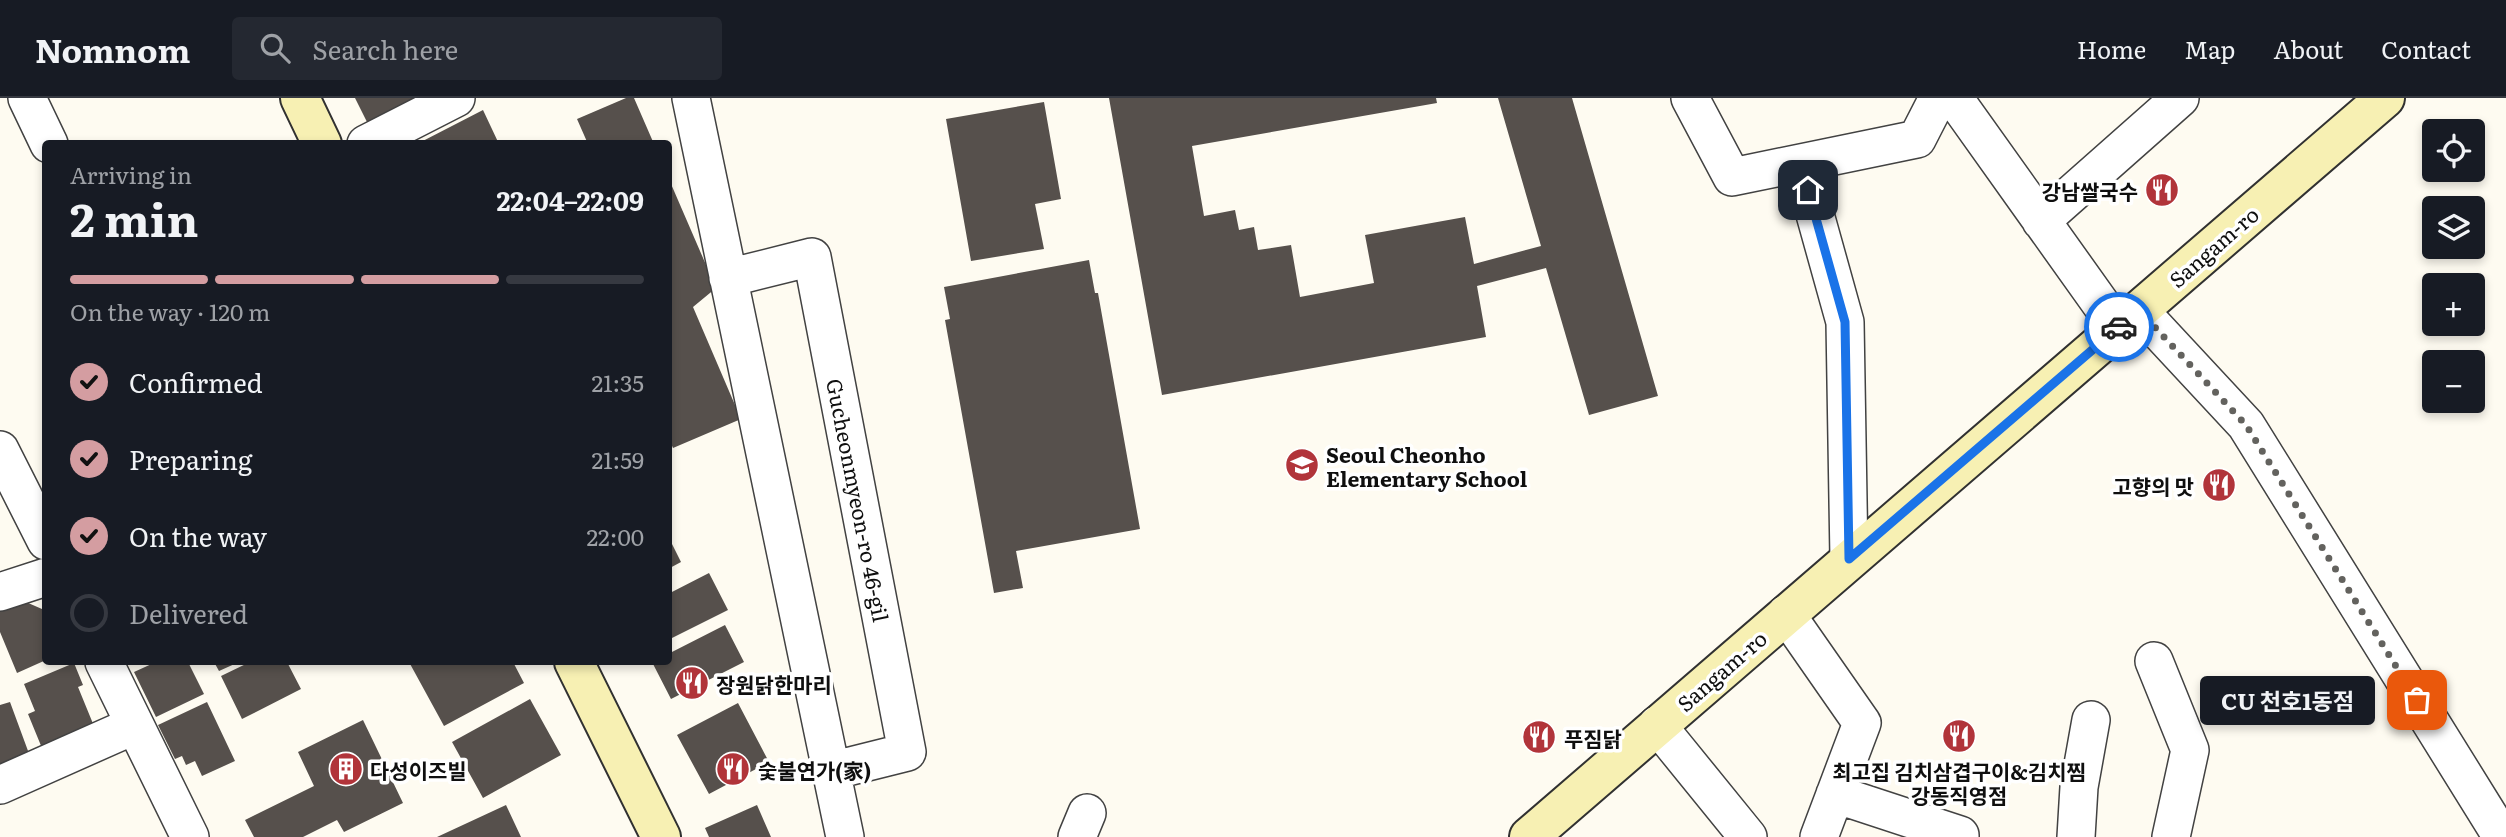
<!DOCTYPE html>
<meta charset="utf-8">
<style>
:root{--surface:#171b24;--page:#242831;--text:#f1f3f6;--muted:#9ea1a6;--line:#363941;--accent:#d49da1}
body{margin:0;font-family:Literata,"Noto Sans KR",serif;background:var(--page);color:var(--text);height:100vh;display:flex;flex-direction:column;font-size:26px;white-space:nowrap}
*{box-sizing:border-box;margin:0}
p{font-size:23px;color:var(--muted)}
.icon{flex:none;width:38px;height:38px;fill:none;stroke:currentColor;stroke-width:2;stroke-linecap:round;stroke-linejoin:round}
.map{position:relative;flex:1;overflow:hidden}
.drawer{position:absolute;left:42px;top:42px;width:630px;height:525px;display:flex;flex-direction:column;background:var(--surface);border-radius:7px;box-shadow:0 4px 10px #0003}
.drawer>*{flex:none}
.fabs{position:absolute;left:2422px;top:21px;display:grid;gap:14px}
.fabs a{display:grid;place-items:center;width:63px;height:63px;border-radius:7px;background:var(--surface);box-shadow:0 4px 10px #0003;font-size:35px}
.pin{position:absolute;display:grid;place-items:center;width:60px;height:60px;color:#fff;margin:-30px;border-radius:14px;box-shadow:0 4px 10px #0006}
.courier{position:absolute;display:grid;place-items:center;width:70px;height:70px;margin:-35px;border:5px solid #1a73e8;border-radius:50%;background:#fff;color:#222;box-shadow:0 2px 9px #0007}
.bubble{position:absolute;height:49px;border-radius:7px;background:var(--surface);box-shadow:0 4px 10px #0003;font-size:23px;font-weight:700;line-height:49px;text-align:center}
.headline em{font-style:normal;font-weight:700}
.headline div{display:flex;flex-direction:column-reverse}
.headline{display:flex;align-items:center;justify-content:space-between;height:119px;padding:0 28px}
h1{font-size:46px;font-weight:700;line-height:52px}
.bar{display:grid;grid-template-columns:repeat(4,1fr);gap:10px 7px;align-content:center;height:84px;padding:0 28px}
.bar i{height:9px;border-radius:5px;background:var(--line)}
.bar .active{background:var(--accent)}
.bar p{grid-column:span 4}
ol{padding:0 28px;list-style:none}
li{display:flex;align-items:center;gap:21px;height:77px}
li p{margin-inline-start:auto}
li .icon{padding:7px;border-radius:50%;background:var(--accent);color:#111;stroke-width:4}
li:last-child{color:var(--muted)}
li i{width:38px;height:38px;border:4px solid var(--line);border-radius:50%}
header{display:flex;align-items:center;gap:42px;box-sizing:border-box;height:98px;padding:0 35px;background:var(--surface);border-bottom:2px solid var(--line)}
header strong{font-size:33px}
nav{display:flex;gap:38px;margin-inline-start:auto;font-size:24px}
.search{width:490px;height:63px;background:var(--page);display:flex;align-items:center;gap:18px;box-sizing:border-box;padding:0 24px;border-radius:7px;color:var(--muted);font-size:26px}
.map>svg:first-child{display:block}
.building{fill:#56504c}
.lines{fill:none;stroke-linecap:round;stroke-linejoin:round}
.street-casing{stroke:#424242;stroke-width:40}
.secondary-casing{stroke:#313131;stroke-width:42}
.street{stroke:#fff;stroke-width:37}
.secondary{stroke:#f7f0b3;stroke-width:38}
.done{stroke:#63625e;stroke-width:7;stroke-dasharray:0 12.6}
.route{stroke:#1a73e8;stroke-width:9}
.labels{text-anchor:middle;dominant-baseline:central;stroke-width:7;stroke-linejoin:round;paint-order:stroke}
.poi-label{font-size:21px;font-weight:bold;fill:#0f0f0f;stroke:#fff;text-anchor:start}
.street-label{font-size:21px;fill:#0f0f0f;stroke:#fff}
</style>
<header>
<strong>Nomnom</strong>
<div class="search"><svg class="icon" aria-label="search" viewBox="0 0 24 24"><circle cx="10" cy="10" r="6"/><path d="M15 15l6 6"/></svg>Search here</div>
<nav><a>Home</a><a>Map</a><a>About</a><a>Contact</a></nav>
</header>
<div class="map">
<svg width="2506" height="739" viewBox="0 0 2506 739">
<rect width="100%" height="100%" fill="#fefbf1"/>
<path class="building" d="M355 0H423L369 28Z
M626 0H634L654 46H588L577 21Z
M1109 0H1436L1437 5 1192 48 1204 118 1235 112 1239 132 1254 129 1258 152 1291 147 1300 199 1374 185 1365 137 1465 119 1474 166 1541 148 1498 0H1572L1658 298 1589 317 1546 170 1477 188 1486 239 1162 297Z
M1044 4 1061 101 1035 106 1044 151 971 163 946 21Z
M483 12 499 46H417Z
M668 79 716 190 693 209 741 321 673 350 668 339Z
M1089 162 1095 195H1098L1140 431 1016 453 1023 490 994 495 945 222 950 221 944 189Z
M668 438 681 464 668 471Z
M709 475 728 512 668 542V496Z
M19 501 42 511 46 519V562L17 575 0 534V509Z
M725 527 744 564 671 601 652 564H668V556Z
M156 564H188L204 596 156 619 134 574Z
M214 564H239L219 573Z
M250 564H287L301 591 242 621 221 578Z
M409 564H513L524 585 444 628Z
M74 565 83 587 78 589 96 633 44 655 28 616 35 613 24 586Z
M530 601 561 657 483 700 452 644Z
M10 604 31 661 0 673V607Z
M207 604 235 663 202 678 195 663 186 667 182 658 175 661 158 627Z
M738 605 769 664 709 696 677 637Z
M363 622 403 705 344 734 337 722 303 739H254L245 722 314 688 298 654Z
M506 707 521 739H437Z
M757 707 771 739H709L705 730Z"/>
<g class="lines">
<g class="street-casing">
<path id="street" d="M27 0 49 46
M691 0 845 739
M1690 0 1732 79 1917 41 1938 0
M1954 0 2118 230
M366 46 456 0
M1801 66 1845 224 1849 461
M2041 123 2180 0
M728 180 812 159 907 654 831 673
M2139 212 2246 327 2502 739
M0 352 46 443
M0 494 46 479
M1786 516 1862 625 1819 739
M2154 563 2190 652 2171 739
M104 564 190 739
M1657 627 1748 739
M0 687 135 627
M1835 696 1960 737V739
M1077 739 1087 715
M2076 739 2079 689 2091 622"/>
</g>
<g class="secondary-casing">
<path id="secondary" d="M300 0 322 46
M574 564 661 739
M1529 739 2385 0"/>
</g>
<use href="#street" class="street"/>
<use href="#secondary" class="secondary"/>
</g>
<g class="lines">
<path class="done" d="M2119 229 2139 212 2246 327 2417 602"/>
<path class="route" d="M1808 92 1845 224 1849 461 2119 229"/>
</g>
<defs>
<g id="restaurant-disc" transform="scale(1.75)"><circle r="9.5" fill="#b1343a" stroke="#fff"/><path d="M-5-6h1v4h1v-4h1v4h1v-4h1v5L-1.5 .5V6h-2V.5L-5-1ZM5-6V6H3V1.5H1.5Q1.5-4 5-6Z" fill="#fff"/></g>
<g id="school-disc" transform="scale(1.75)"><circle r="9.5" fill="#b1343a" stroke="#fff"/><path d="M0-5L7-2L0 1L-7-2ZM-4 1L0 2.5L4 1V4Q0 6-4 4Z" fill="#fff"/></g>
<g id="building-disc" transform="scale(1.75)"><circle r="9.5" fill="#b1343a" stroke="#fff"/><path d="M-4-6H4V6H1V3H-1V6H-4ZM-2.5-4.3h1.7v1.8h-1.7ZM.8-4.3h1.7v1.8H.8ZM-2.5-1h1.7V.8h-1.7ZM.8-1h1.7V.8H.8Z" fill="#fff"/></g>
</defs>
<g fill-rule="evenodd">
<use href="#restaurant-disc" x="2162" y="92"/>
<use href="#school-disc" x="1302" y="367"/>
<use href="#restaurant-disc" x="2219" y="387"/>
<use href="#restaurant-disc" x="692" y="585"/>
<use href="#restaurant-disc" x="1959" y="638"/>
<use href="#restaurant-disc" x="1539" y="639"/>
<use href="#building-disc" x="346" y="671"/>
<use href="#restaurant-disc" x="733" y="671"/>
</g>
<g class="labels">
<g class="poi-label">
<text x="2138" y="92" text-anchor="end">강남쌀국수</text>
<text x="1326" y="355">Seoul Cheonho<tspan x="1326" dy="24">Elementary School</tspan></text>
<text x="2194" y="387" text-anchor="end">고향의 맛</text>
<text x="716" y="585">장원닭한마리</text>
<text x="1564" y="639">푸짐닭</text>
<text x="370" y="671">다성이즈빌</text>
<text x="758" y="671">숯불연가(家)</text>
<text x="1959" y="672" text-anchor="middle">최고집 김치삼겹구이&amp;김치찜<tspan x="1959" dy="24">강동직영점</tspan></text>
</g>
<g class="street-label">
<text transform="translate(2213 148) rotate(-41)">Sangam-ro</text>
<text transform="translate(859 402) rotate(79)">Gucheonmyeon-ro 46-gil</text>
<text transform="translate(1721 572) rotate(-41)">Sangam-ro</text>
</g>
</g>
</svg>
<div class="fabs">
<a><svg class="icon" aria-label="locate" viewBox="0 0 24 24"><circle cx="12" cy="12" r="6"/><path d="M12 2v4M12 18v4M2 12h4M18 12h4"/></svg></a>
<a><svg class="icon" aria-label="layers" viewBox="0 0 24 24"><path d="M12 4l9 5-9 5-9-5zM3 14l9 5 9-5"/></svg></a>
<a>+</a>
<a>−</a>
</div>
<div class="pin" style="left:2417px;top:602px;background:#ea580c"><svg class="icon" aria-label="bag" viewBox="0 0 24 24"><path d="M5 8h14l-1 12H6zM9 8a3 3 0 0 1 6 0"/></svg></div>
<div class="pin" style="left:1808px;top:92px;background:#1f2937"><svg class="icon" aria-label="home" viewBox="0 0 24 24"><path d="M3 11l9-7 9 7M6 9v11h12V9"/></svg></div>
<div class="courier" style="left:2119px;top:229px"><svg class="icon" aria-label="car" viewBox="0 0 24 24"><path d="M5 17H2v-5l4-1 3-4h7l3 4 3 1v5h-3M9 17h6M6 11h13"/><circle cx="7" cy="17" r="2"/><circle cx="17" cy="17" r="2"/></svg></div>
<div class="bubble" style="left:2200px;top:578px;width:175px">CU 천호1동점</div>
<section class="drawer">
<div class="headline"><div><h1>2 min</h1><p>Arriving in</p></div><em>22:04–22:09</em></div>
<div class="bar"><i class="active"></i><i class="active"></i><i class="active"></i><i></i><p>On the way · 120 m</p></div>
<ol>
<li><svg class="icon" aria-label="check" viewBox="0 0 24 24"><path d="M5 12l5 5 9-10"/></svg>Confirmed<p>21:35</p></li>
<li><svg class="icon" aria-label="check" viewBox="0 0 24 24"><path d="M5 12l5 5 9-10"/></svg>Preparing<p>21:59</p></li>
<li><svg class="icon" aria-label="check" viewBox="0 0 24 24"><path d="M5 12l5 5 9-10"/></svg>On the way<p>22:00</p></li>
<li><i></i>Delivered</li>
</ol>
</section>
</div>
